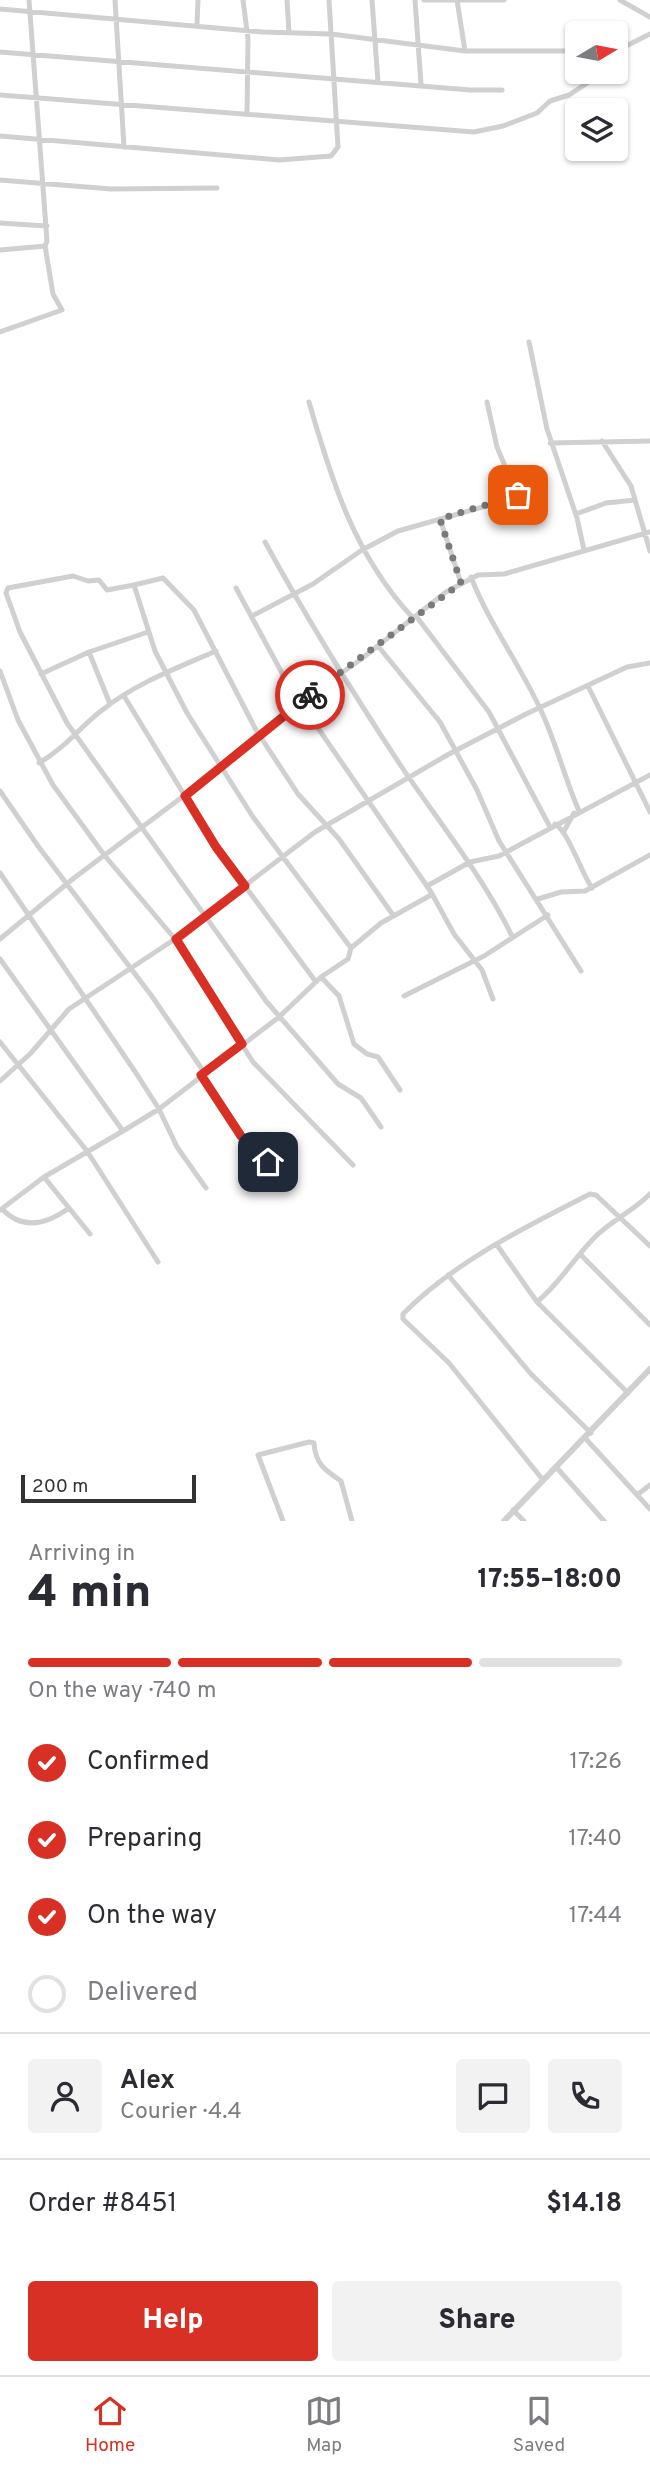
<!DOCTYPE html>
<meta charset="utf-8">
<style>
:root{--surface:#fff;--page:#f2f2f3;--text:#2b2b33;--muted:#7c7c81;--line:#e1e1e2;--accent:#d93025}
body{margin:0;font-family:Overpass,sans-serif;background:var(--page);color:var(--text);height:100vh;display:flex;flex-direction:column;font-size:26px;white-space:nowrap}
*{box-sizing:border-box;margin:0}
p{font-size:23px;color:var(--muted)}
.icon{flex:none;width:38px;height:38px;fill:none;stroke:currentColor;stroke-width:2;stroke-linecap:round;stroke-linejoin:round}
.map{position:relative;height:1521px;overflow:hidden}
.side{display:flex;flex-direction:column;background:var(--surface);flex:1}
.side>*{flex:none}
.needle{width:46px;rotate:80deg}
.buttons{position:absolute;left:565px;top:21px;display:grid;gap:14px}
.buttons a{display:grid;place-items:center;width:63px;height:63px;border-radius:7px;background:var(--surface);box-shadow:0 2px 5px #0004;font-size:35px}
.scale{position:absolute;left:21px;bottom:18px;width:175px;box-sizing:border-box;padding-left:7px;border:4px solid #333;border-top:0;font-size:19px;line-height:24px;white-space:nowrap;color:#333;-webkit-text-stroke:5px #fff;paint-order:stroke}
.pin{position:absolute;display:grid;place-items:center;width:60px;height:60px;color:#fff;margin:-30px;border-radius:14px;box-shadow:0 4px 10px #0006}
.courier{position:absolute;display:grid;place-items:center;width:70px;height:70px;margin:-35px;border:5px solid #d93025;border-radius:50%;background:#fff;color:#222;box-shadow:0 2px 9px #0007}
.overview em{font-style:normal;font-weight:800}
.overview div{display:flex;flex-direction:column-reverse}
.overview{display:flex;align-items:center;justify-content:space-between;height:119px;padding:0 28px}
h1{font-size:46px;font-weight:800;line-height:52px}
.bar{display:grid;grid-template-columns:repeat(4,1fr);gap:10px 7px;align-content:center;height:84px;padding:0 28px}
.bar i{height:9px;border-radius:5px;background:var(--line)}
.bar .active{background:var(--accent)}
.bar p{grid-column:span 4}
.line{display:flex;align-items:center;gap:18px;padding:0 28px;border-top:2px solid var(--line)}
.line div{flex:1}
.round{display:grid;place-items:center;flex:none;width:74px;height:74px;border-radius:7px;background:var(--page)}
ol{padding:0 28px;list-style:none}
li{display:flex;align-items:center;gap:21px;height:77px}
li p{margin-inline-start:auto}
li .icon{padding:7px;border-radius:50%;background:var(--accent);color:#fff;stroke-width:4}
li:last-child{color:var(--muted)}
li i{width:38px;height:38px;border:4px solid var(--line);border-radius:50%}
.cta{display:flex;gap:14px;margin-top:auto;padding:14px 28px}
.cta a{flex:1;height:80px;border-radius:7px;background:var(--accent);color:#fff;font-size:28px;font-weight:800;line-height:80px;text-align:center}
.cta a+a{background:var(--page);color:var(--text)}
.tab-bar{display:flex;justify-content:space-around;align-items:center;height:98px;border-top:2px solid var(--line);background:var(--surface);font-size:19px;color:var(--muted)}
.tab-bar a{display:grid;justify-items:center;gap:4px}
.tab-bar .active{color:var(--accent)}
.map>svg:first-child{display:block}
.lines{fill:none;stroke-linecap:round;stroke-linejoin:round}
.minor{stroke:#d0d0d0;stroke-width:5}
.tertiary{stroke:#d0d0d0;stroke-width:6}
.done{stroke:#7a7a7a;stroke-width:7;stroke-dasharray:0 12.6}
.route{stroke:#d93025;stroke-width:9}
</style>
<div class="map">
<svg width="650" height="1521" viewBox="0 0 650 1521">
<rect width="100%" height="100%" fill="#fff"/>
<g class="lines">
<path class="minor" d="M115 0 124 147
M243 0 248 39 247 113
M287 0 289 33
M372 0 378 82
M415 0 421 84
M424 0H504
M457 0 465 51
M620 0 650 17
M0 9 263 32 331 34 465 51H578
M197 24 198 0
M616 51 650 34
M0 52 470 90H502
M0 95 474 132 503 126 537 113 550 101 569 95 604 72
M0 136 279 160 331 156 338 147 329 0
M0 180 111 189 217 188
M0 223 47 226
M0 250 45 246 47 241 29 0
M0 332 62 310 53 294 45 246
M529 342 547 429 577 518 584 550
M309 402C332 482 355 556 413 618
M602 441 631 486 650 551
M550 443 650 441
M576 514 606 503 635 500
M440 519 461 583
M265 542C307 619 353 693 401 766 439 822 482 875 512 936
M471 577C490 626 522 667 543 715 557 746 565 779 579 811
M134 585 107 590 99 580 88 581 73 576 8 588 6 593 20 632 67 723 266 1001 338 1084 361 1098 381 1127
M236 588 289 686 431 892 454 934 482 970 493 999
M252 616 313 584 362 550 398 531 518 497 497 447 487 402
M416 616 489 712 550 827
M378 646 440 722 477 790 499 841 581 971
M89 652 110 704
M0 671 18 720 53 785 105 856 175 939 253 1062 353 1165
M41 674 89 652 148 632
M588 686 650 812
M124 696 216 847 316 982
M39 763C65 748 79 728 101 711 134 684 177 668 216 651
M0 791 38 846 151 995 204 1072
M555 824C568 831 581 872 592 888
M564 831 574 813
M0 873 136 1073 159 1109 177 1147 206 1188
M427 886 470 862 499 856 650 775
M538 899 561 892 585 891 650 855
M0 939 74 878 221 768 287 711 360 660 446 592 478 575 504 574 650 532
M351 948 253 817 187 713 155 651 134 585 163 578 194 610 256 730 298 794 339 839 393 915
M0 959 123 1131 159 1109 279 1017 321 977 348 959 351 948 381 923 431 895
M321 977 339 996 354 1044 367 1054 378 1057 400 1090
M404 996 484 956 548 915
M0 1042 87 1151 158 1262
M201 1075 241 1136 264 1155 281 1186
M0 1081 30 1054 69 1009 175 939 315 832 449 754 526 714 627 667 650 663
M44 1177 90 1234
M2 1209C23 1231 47 1224 69 1208
M0 1210 44 1177 123 1131
M497 1245 537 1302 628 1393
M580 1254 650 1325
M448 1275 531 1374 591 1433
M537 1302C560 1283 574 1258 595 1237 611 1221 633 1211 650 1194
M585 1438 650 1509
M557 1468 604 1521
M543 1480 449 1363 403 1319V1314C454 1262 525 1227 590 1194L596 1195 650 1246
M637 1495 650 1485
M513 1510 524 1521
M283 1521 258 1455 309 1442 314 1443C315 1464 326 1471 341 1481L352 1521"/>
<path class="tertiary" d="M504 1521 650 1369"/>
</g>
<g class="lines">
<path class="done" d="M310 695 461 583 440 519 518 495"/>
<path class="route" d="M268 1162 241 1136 201 1075 242 1044 176 939 245 886 216 847 185 796 310 695"/>
</g>
</svg>
<div class="buttons">
<a><svg class="needle" viewBox="-14 -14 28 28"><path d="M0-13l5 13h-10z" fill="#e53935"/><path d="M0 13l5-13h-10z" fill="#7c7c81"/></svg></a>
<a><svg class="icon" aria-label="layers" viewBox="0 0 24 24"><path d="M12 4l9 5-9 5-9-5zM3 14l9 5 9-5"/></svg></a>
</div>
<div class="scale">200 m</div>
<div class="pin" style="left:518px;top:495px;background:#ea580c"><svg class="icon" aria-label="bag" viewBox="0 0 24 24"><path d="M5 8h14l-1 12H6zM9 8a3 3 0 0 1 6 0"/></svg></div>
<div class="pin" style="left:268px;top:1162px;background:#1f2937"><svg class="icon" aria-label="home" viewBox="0 0 24 24"><path d="M3 11l9-7 9 7M6 9v11h12V9"/></svg></div>
<div class="courier" style="left:310px;top:695px"><svg class="icon" aria-label="bike" viewBox="0 0 24 24"><circle cx="6" cy="16" r="4"/><circle cx="18" cy="16" r="4"/><path d="M6 16l4-8h5l3 8M10 8l3 8H6M13 5h3"/></svg></div>
</div>
<section class="side">
<div class="overview"><div><h1>4 min</h1><p>Arriving in</p></div><em>17:55–18:00</em></div>
<div class="bar"><i class="active"></i><i class="active"></i><i class="active"></i><i></i><p>On the way · 740 m</p></div>
<ol>
<li><svg class="icon" aria-label="check" viewBox="0 0 24 24"><path d="M5 12l5 5 9-10"/></svg>Confirmed<p>17:26</p></li>
<li><svg class="icon" aria-label="check" viewBox="0 0 24 24"><path d="M5 12l5 5 9-10"/></svg>Preparing<p>17:40</p></li>
<li><svg class="icon" aria-label="check" viewBox="0 0 24 24"><path d="M5 12l5 5 9-10"/></svg>On the way<p>17:44</p></li>
<li><i></i>Delivered</li>
</ol>
<div class="line" style="height:126px"><a class="round"><svg class="icon" aria-label="person" viewBox="0 0 24 24"><circle cx="12" cy="8" r="4"/><path d="M4 21q1-7 8-7t8 7"/></svg></a><div><b>Alex</b><p>Courier · 4.4</p></div><a class="round"><svg class="icon" aria-label="chat" viewBox="0 0 24 24"><path d="M4 5h16v11H9l-5 4z"/></svg></a><a class="round"><svg class="icon" aria-label="phone" viewBox="0 0 24 24"><path d="M5 4h4l2 5-3 2q2 4 5 5l2-3 5 2v4C11 20 4 13 5 4z"/></svg></a></div>
<div class="line" style="height:91px"><div>Order #8451</div><b>$14.18</b></div>
<div class="cta"><a>Help</a><a>Share</a></div>
</section>
<nav class="tab-bar">
<a class="active"><svg class="icon" aria-label="home" viewBox="0 0 24 24"><path d="M3 11l9-7 9 7M6 9v11h12V9"/></svg>Home</a>
<a><svg class="icon" aria-label="map" viewBox="0 0 24 24"><path d="M3 6l6-2 6 2 6-2v14l-6 2-6-2-6 2zM9 4v14M15 6v14"/></svg>Map</a>
<a><svg class="icon" aria-label="saved" viewBox="0 0 24 24"><path d="M7 4h10v16l-5-4-5 4z"/></svg>Saved</a>
</nav>
